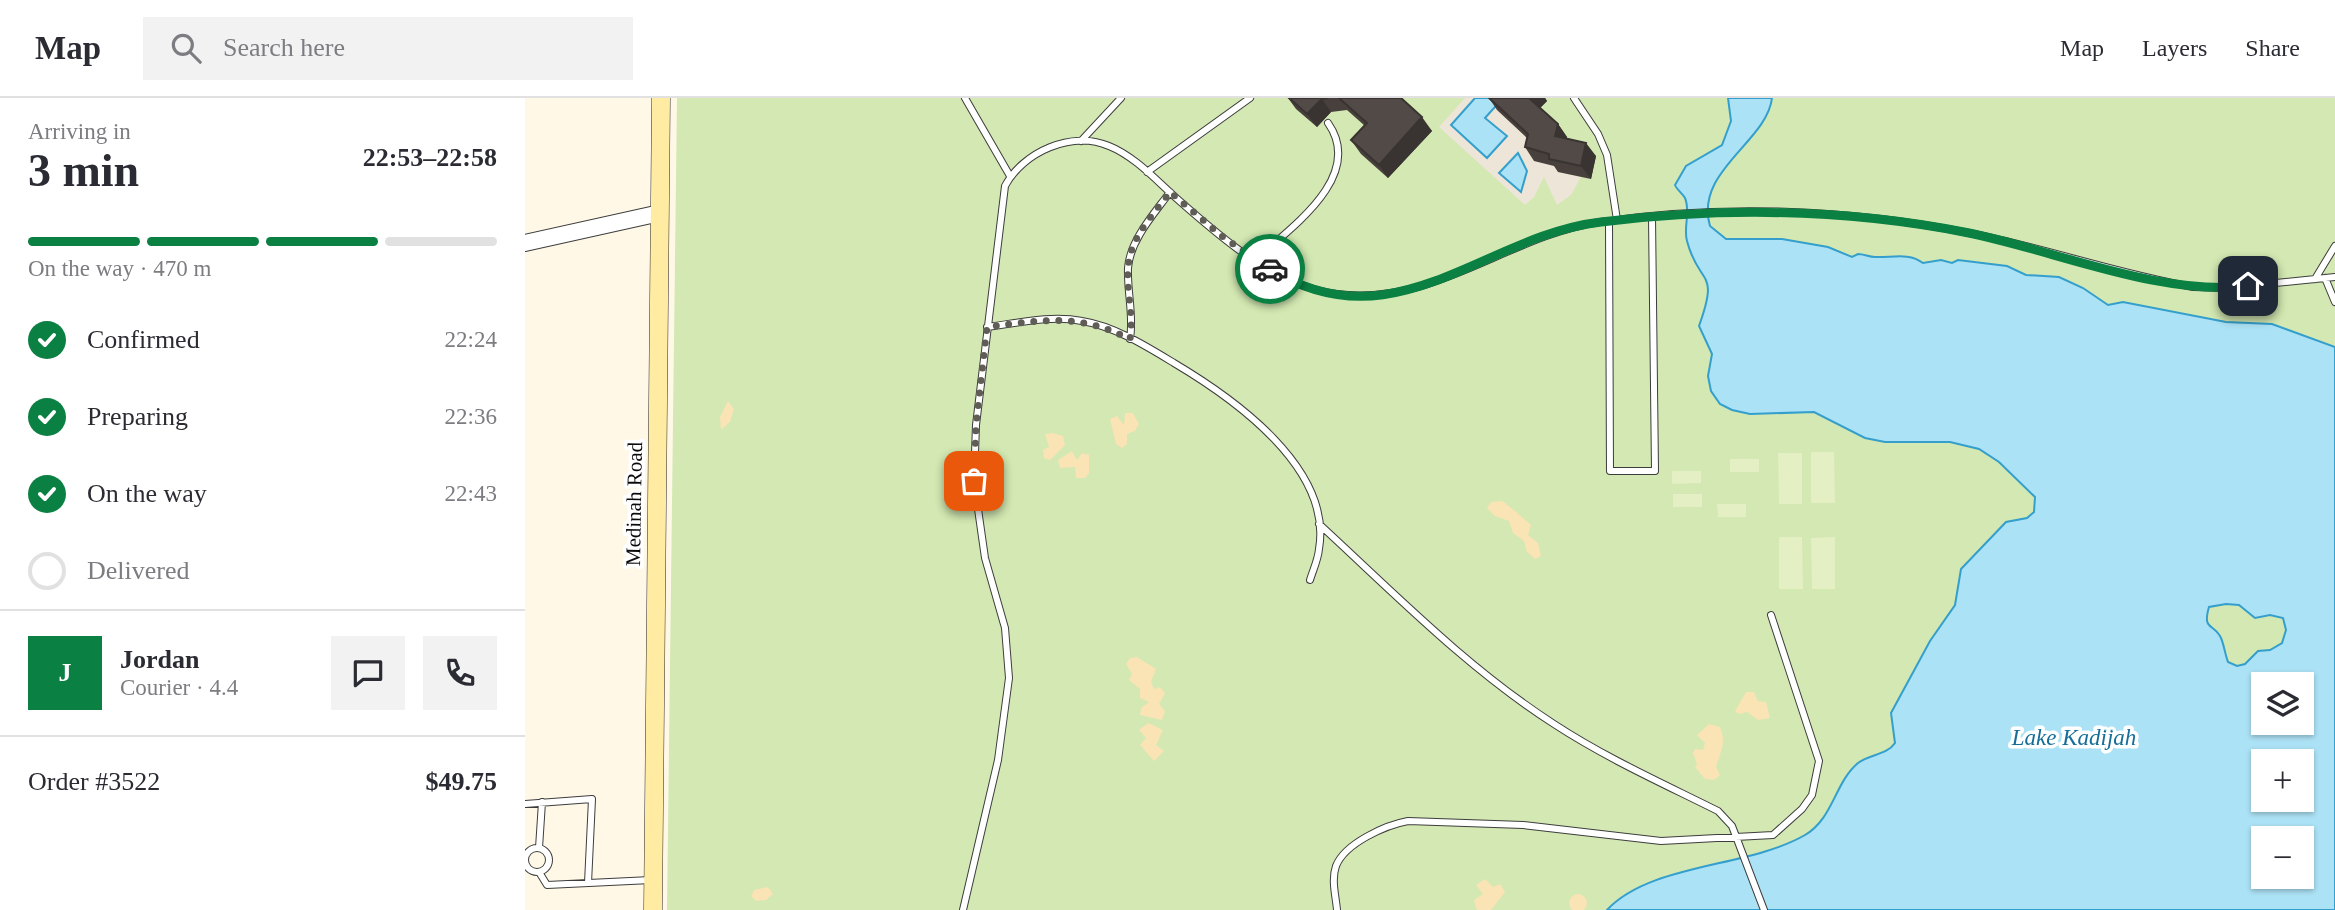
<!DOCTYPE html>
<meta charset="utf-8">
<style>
:root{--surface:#fff;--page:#f2f2f3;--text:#2b2b33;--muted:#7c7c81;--line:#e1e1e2;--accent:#0b8043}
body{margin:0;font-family:Georgia,serif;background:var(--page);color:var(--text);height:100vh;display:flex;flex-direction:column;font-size:26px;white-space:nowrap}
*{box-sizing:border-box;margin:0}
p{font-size:23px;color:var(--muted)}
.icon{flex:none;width:38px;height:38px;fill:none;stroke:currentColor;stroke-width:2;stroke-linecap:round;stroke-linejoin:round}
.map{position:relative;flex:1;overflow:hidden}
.details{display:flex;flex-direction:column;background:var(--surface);width:525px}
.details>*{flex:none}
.buttons{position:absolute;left:1726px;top:574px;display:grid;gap:14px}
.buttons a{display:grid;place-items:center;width:63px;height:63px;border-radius:0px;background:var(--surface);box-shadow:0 2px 5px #0004;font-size:35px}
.pin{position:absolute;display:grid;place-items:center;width:60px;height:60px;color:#fff;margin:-30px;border-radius:14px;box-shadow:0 4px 10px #0006}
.courier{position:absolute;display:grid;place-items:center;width:70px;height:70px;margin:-35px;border:5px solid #0b8043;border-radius:50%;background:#fff;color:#222;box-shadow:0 2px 9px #0007}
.head em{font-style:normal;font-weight:800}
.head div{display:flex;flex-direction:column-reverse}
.head{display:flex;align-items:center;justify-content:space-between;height:119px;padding:0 28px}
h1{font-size:46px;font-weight:800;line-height:52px}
.bar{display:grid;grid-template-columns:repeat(4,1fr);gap:10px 7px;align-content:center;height:84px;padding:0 28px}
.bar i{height:9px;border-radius:5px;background:var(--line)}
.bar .current{background:var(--accent)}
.bar p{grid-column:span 4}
.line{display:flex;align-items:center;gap:18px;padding:0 28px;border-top:2px solid var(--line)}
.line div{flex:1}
.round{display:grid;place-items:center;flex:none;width:74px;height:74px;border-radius:0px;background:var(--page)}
ol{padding:0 28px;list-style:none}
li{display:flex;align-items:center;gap:21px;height:77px}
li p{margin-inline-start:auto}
li .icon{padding:7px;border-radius:50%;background:var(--accent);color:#fff;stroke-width:4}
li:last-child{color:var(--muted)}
li i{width:38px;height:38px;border:4px solid var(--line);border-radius:50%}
header{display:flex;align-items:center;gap:42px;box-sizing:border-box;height:98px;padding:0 35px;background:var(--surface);border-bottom:2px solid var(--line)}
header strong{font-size:33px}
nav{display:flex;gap:38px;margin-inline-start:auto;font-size:24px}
.search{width:490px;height:63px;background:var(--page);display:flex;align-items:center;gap:18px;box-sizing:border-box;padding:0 24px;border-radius:0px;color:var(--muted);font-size:26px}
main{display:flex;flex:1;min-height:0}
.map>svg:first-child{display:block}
.green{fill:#d3e8b2;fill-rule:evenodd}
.sand{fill:#fae3b4}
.pitch{fill:#e4efc4}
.plaza{fill:#ece5d8;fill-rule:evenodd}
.water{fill:#ace2f5;stroke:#349fcc;stroke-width:2;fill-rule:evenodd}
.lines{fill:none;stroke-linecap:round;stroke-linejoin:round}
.service-casing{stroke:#3d3d3d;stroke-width:8}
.tertiary-casing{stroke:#3d3d3d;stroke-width:18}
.secondary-casing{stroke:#2c2c2c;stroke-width:19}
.service{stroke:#fff;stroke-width:6}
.tertiary{stroke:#fff;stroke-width:16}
.secondary{stroke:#ffeba2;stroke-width:18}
.wall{fill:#47403c}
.shaded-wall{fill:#393431}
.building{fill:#524a46;stroke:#393431;stroke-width:2}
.done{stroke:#605d57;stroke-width:7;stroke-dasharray:0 12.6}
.route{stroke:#0b8043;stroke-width:9}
.labels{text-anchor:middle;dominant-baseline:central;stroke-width:7;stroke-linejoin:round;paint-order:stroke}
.street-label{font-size:21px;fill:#0a0a0a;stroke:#fff}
.water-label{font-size:23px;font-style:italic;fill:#156d99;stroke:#fff}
</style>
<header>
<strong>Map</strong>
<div class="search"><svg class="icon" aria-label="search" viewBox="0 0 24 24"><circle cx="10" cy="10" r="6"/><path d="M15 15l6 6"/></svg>Search here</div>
<nav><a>Map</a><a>Layers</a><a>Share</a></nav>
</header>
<main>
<section class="details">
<div class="head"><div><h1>3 min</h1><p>Arriving in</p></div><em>22:53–22:58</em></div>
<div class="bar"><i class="current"></i><i class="current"></i><i class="current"></i><i></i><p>On the way · 470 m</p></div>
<ol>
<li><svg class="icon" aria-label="check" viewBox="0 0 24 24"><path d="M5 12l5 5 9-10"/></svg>Confirmed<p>22:24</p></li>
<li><svg class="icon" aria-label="check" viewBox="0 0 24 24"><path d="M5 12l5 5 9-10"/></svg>Preparing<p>22:36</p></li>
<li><svg class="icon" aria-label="check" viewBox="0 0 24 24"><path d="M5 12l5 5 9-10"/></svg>On the way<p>22:43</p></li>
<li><i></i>Delivered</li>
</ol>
<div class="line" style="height:126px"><b class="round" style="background:var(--accent);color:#fff">J</b><div><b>Jordan</b><p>Courier · 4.4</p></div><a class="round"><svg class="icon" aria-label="chat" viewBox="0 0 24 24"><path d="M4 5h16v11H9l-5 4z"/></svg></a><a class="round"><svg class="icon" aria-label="phone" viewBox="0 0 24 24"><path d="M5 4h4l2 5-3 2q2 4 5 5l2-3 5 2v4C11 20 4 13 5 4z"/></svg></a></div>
<div class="line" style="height:91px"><div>Order #3522</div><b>$49.75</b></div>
</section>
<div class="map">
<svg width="1810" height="812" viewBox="0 0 1810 812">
<rect width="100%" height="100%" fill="#fff8e7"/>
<path class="green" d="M152 0H1810V812H142ZM1738 586H1776V625H1738ZM1738 663H1776V702H1738ZM1738 740H1776V779H1738Z"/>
<path class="sand" d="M203 303 209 311 205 324 196 332 195 319Z
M600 315H608L614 326 610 333 602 336V346L597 350 591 346 585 321 592 318 599 327Z
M528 335 538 338 540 347 525 362 519 360 518 352 524 349 520 336Z
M547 353 552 362 557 355 564 357V375L560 380H551L550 369 535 370 533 362Z
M977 403C981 405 1004 425 1006 427L1003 437 1013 445 1016 458 1010 461 1002 454 999 443 988 435 984 423 970 418 962 410 966 404Z
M612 559 631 571 626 584 629 591 635 589 640 595 634 606 640 613 637 622 615 617 616 610 624 604 615 600V591L604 582 607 576 601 566 605 560Z
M1221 594H1229L1233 603 1241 604 1245 620 1233 622 1222 614 1214 616 1210 613Z
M623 625 638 632 631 647 639 653 629 663 615 647 621 640 614 632Z
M1184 626 1195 629C1202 644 1195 655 1191 669L1195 677 1189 682 1180 681 1170 669 1172 666 1168 655 1170 651 1178 652 1180 645 1172 637Z
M960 781 968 789 975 786 980 794 966 812H952L949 802 958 796 951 787Z
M243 789 248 796 241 802 231 803 226 798 229 792Z
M1044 805a9 9 0 1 1 18 0a9 9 0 1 1-18 0Z"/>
<path class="pitch" d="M1286 354H1309L1310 405H1286Z
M1253 355H1277V406H1254Z
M1205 361H1234V374H1205Z
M1147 373H1176V385L1147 386Z
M1148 396H1177V409H1148Z
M1192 406H1221V419H1193Z
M1254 439H1277L1278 491H1254Z
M1310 439V491H1287L1286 440Z"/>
<path class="plaza" d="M940 0H950L926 27 960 20 978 0 1013 49 1034 69V74L1056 79 1046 97 1032 107 1019 79 1009 99 1000 107 914 29ZM993 55 1000 65V87L974 75Z"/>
<path class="water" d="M950 0H978L960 20 982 38 962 60 926 27Z
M1203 0H1247C1242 44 1169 73 1185 128L1201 141H1257L1303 149 1327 159 1333 156C1339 156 1344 159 1350 159 1366 160 1384 154 1398 165L1416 162 1427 165 1433 162 1482 168 1501 177 1534 179 1558 190 1583 207 1598 204 1701 224 1747 226 1810 249V812H1082C1126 765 1223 770 1280 737 1308 721 1310 684 1333 665 1345 656 1362 657 1370 645L1366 615 1405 543 1430 507 1436 471 1481 424 1502 420 1509 414 1510 399 1474 364 1454 351 1425 344H1360L1340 340 1289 314 1225 316 1207 312 1195 306 1186 293 1183 278 1187 256 1174 228C1195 170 1174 189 1162 143 1158 130 1166 114 1160 100 1157 95 1152 92 1150 87L1161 68 1197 47 1206 23ZM1701 506 1714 507 1730 520 1745 517 1758 520 1761 532 1757 545 1745 552 1733 553 1720 566 1712 568 1703 564C1700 556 1699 547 1696 540 1689 525 1677 533 1684 509ZM1738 586H1776V625H1738ZM1738 663H1776V702H1738ZM1738 740H1776V779H1738Z
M993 55 1002 73 996 94 974 75Z"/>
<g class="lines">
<g class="service-casing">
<path id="service" d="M440 0 485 78
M1049 0 1073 36 1082 57 1092 122
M556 43 596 0
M622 74 725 0
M1084 123 1085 373H1130L1127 119
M730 162C764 131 841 79 803 25
M1800 180 1810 204
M1790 181 1810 148
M462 229C493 225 526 217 557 223 589 228 621 248 649 265 708 300 808 370 794 451 793 462 788 472 785 482
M605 241C609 218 602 194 603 170 605 142 629 116 645 94
M794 426C869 495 942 570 1029 626 1081 660 1137 685 1193 713L1207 728 1239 812
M0 706 67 701 63 785
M0 762a12 12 0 1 1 24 0a12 12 0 1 1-24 0Z
M14 750 17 704
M14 774 22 787 126 782
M438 812 473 662 484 580 480 530 460 460 449 383 451 327 480 88C498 54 547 32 584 48 609 58 630 81 650 99 695 139 750 188 812 196 908 209 984 137 1075 124 1196 106 1325 111 1444 135 1520 150 1593 176 1668 189L1700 190 1810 179
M812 812C811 799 806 782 811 768 820 745 861 727 883 723L998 727 1136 743 1248 737 1277 711 1287 697 1294 663 1246 517"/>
</g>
<g class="tertiary-casing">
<path id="tertiary" d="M0 145 135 115"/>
</g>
<g class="secondary-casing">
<path id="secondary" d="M128 812 136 0"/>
</g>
<use href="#service" class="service"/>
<use href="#tertiary" class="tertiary"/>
<use href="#secondary" class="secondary"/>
</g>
<path class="wall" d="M763 0H876L907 33 863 80 836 56 826 42 840 28 822 12 806 14 792 29 771 11Z
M964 0H1020L1022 3 1015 10 1033 26 1042 39V41L1071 58 1066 81 1033 74 1029 68 1009 63 1000 49 1002 40 972 12Z"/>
<path class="shaded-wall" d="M1003 0H1020L1022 3 1012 13Z
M797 1 806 14 792 29 782 16Z
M897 19 907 33 863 80 854 67Z
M1033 26 1042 39 1039 52 1030 38Z
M1061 45 1071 58 1066 81 1056 68Z"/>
<path class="building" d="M764 0H803L797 1 782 16Z
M814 0H876L897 19 854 67 826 42 842 25Z
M964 0H1004L1033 26 1030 38 1061 45 1056 68 1024 61V56L1000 49 1003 36Z"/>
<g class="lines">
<path class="done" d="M449 383 451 327 462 229C518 222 553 215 605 241 610 213 597 182 606 154 612 133 632 112 645 94L698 139 745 171"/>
<path class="route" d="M745 171C870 249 960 137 1076 124 1198 109 1323 111 1444 135 1532 153 1634 198 1723 188"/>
</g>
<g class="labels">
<g class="street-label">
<text transform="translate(109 406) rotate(-89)">Medinah Road</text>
</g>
<g class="water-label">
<text x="1549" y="639">Lake Kadijah</text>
</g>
</g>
</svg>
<div class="buttons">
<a><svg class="icon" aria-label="layers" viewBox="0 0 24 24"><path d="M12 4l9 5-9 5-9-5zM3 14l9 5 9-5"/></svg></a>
<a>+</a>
<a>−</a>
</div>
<div class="pin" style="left:449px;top:383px;background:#ea580c"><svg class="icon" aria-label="bag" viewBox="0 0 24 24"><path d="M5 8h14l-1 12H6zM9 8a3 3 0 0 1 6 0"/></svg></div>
<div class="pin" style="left:1723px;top:188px;background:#1f2937"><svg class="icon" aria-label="home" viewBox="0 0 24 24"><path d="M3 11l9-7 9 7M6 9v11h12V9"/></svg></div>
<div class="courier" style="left:745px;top:171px"><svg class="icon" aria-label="car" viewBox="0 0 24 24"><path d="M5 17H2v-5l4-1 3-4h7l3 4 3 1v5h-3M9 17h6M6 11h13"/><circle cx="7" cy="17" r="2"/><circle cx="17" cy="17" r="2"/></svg></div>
</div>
</main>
